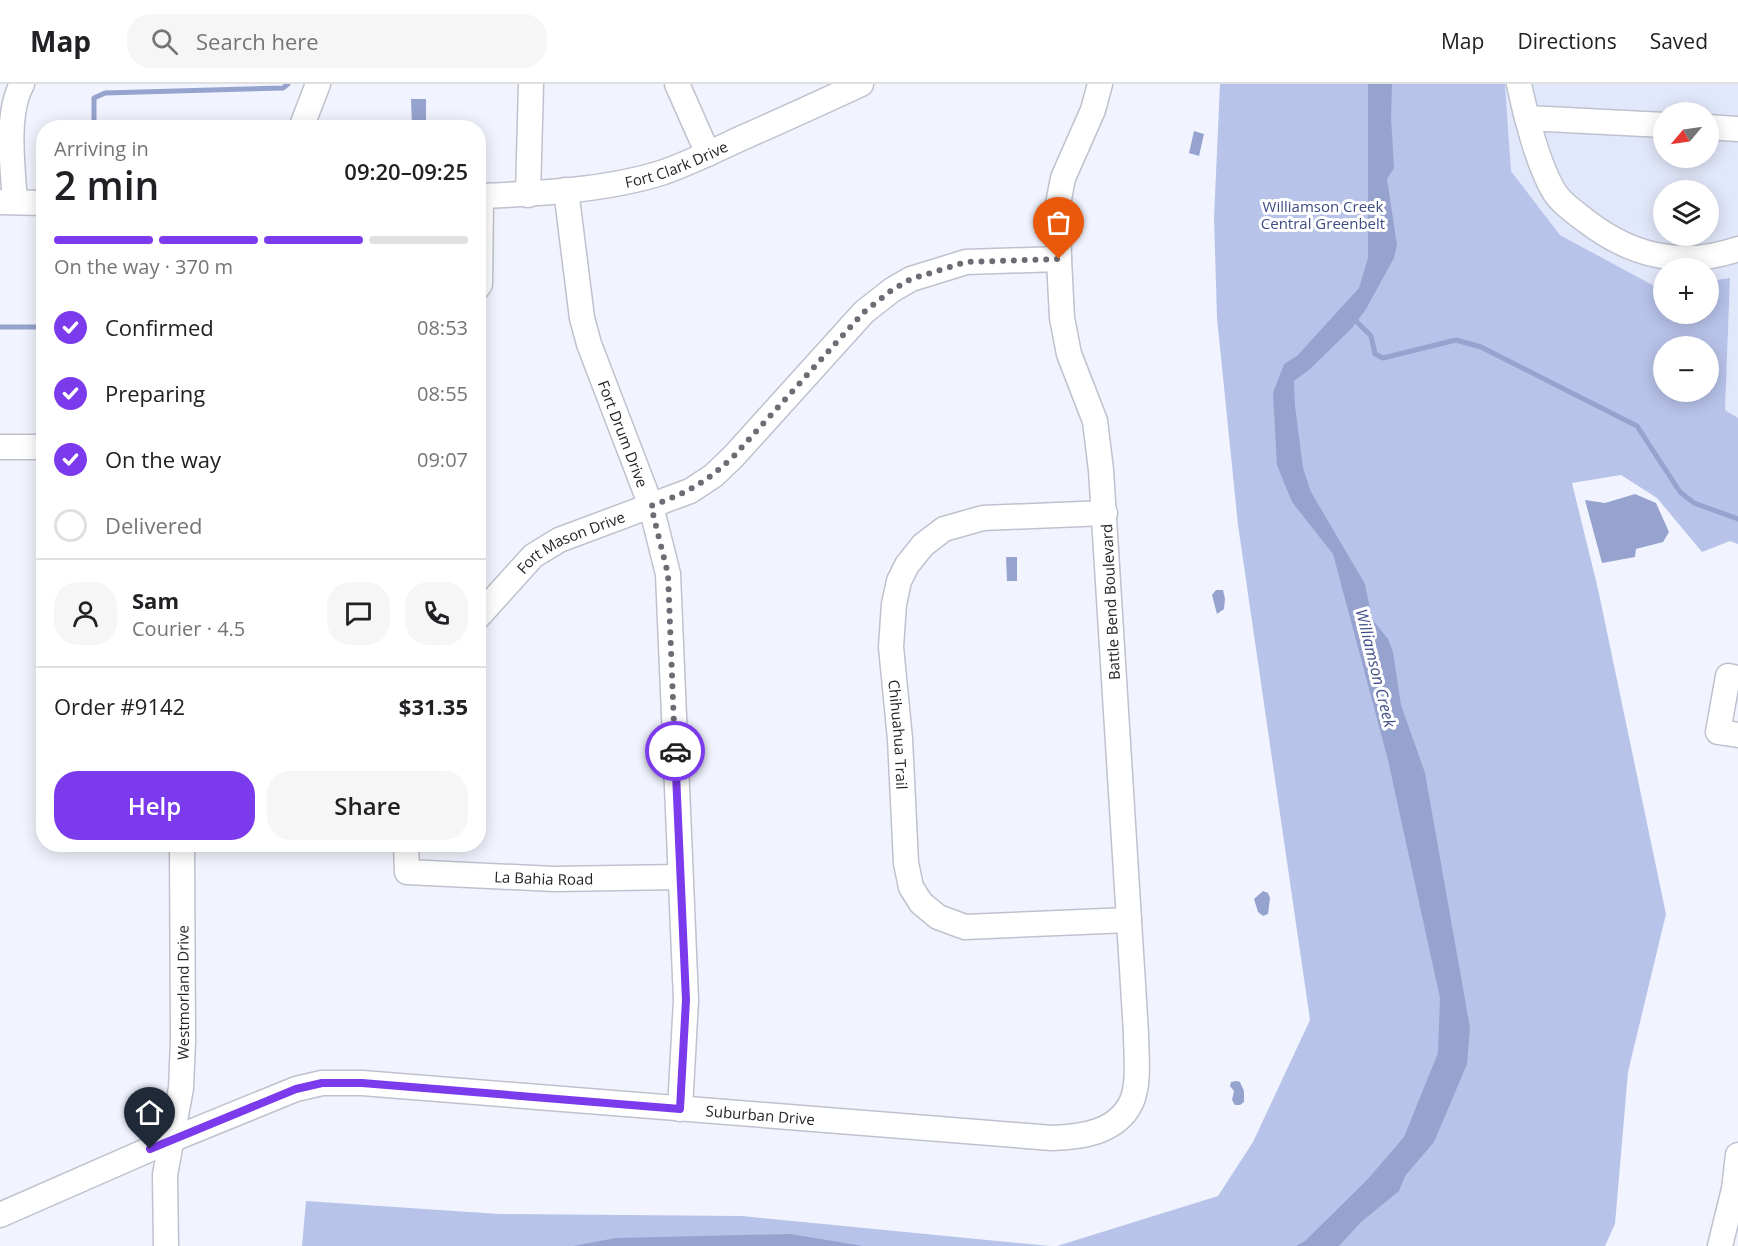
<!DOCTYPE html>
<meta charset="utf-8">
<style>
:root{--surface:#fff;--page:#f6f6f6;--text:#202124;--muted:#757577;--line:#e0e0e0;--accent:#7c3aed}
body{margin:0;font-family:"Open Sans",sans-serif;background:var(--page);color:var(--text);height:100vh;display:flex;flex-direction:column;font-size:22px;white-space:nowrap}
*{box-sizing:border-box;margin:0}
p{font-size:20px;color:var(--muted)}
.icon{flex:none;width:33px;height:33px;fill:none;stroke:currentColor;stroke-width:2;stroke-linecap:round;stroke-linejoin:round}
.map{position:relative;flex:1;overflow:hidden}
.panel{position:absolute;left:36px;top:36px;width:450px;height:732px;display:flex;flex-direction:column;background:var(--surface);border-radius:24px;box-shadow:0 3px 15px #0003}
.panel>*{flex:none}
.needle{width:39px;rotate:241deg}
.buttons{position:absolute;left:1653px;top:18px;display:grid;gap:12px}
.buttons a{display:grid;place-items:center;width:66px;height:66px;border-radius:50%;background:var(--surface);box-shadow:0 3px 15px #0003;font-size:30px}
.pin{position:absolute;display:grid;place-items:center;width:51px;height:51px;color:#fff;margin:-62px -26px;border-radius:50% 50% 50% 0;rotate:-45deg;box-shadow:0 0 6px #0007}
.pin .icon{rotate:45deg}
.courier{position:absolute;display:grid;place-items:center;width:60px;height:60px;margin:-30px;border:4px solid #7c3aed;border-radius:50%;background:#fff;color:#222;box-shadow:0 2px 8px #0007}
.summary em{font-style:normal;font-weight:600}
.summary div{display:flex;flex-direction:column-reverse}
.summary{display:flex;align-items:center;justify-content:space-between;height:102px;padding:0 18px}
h1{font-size:39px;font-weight:600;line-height:45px}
.bar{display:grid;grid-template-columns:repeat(4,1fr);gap:9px 6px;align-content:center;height:72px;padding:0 18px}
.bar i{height:8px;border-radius:4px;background:var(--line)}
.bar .on{background:var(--accent)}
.bar p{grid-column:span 4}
.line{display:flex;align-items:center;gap:15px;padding:0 18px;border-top:2px solid var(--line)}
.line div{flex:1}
.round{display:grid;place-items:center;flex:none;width:63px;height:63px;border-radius:24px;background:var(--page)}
ol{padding:0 18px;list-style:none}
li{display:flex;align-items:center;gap:18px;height:66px}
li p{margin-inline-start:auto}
li .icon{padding:6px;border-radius:50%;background:var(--accent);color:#fff;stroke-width:4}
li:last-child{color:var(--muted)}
li i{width:33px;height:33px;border:3px solid var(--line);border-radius:50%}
.action{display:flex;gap:12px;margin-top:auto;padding:12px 18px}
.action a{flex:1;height:69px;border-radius:24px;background:var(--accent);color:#fff;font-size:24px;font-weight:600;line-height:69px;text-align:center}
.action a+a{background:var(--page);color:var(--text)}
header{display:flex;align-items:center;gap:36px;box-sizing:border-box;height:84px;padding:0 30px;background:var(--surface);border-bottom:2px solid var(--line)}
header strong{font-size:28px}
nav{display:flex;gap:33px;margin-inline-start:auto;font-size:21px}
.search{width:420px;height:54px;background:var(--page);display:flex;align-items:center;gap:15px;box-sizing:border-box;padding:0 21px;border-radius:24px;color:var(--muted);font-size:22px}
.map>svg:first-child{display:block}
.built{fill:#e2e8fb;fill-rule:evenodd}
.green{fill:#b8c3ea;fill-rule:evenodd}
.water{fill:#96a3ce}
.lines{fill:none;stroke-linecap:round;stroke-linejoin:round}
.stream{stroke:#96a3ce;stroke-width:5}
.minor-casing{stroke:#bfc2ce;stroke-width:27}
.minor{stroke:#fff;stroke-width:24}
.done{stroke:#6c6d74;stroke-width:6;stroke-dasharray:0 10.8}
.route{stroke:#7c3aed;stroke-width:8}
.labels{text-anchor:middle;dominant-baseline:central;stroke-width:6;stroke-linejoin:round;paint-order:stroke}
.street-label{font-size:15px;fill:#242529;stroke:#fff}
.park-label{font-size:15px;fill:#3e4c85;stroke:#fff}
.water-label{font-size:16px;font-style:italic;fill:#414f88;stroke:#fff}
</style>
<header>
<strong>Map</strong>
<div class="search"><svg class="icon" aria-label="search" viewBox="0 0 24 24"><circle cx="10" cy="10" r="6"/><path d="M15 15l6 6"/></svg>Search here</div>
<nav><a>Map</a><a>Directions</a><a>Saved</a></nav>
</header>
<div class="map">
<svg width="1738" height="1162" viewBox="0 0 1738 1162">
<rect width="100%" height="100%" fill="#f1f4fe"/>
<path class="built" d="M1505 0H1738V334L1725 326 1730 194 1709 197 1708 184H1664L1663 204H1658L1560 151 1511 87ZM1664 28H1708V74H1664ZM1664 106H1708V152H1664Z"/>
<path class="green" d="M1220 0H1505L1511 87 1560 151 1658 204H1663L1664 230H1708L1709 197 1730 194 1725 326 1738 334V460L1730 457 1702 468 1657 414 1621 391 1572 399 1598 505 1666 830 1628 988 1615 1140 1605 1162H1057L1218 1112 1253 1058 1310 936 1238 441 1217 234 1214 134ZM1664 262H1708V308H1664Z
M306 1117 499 1130 742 1132 1050 1162H302Z"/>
<path class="water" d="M1368 0H1392L1391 34 1394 84 1387 95 1397 161 1394 174 1366 225 1352 244 1310 285 1294 297 1295 322 1303 384 1311 408 1365 500 1372 535 1388 555 1393 568 1401 621 1425 689 1470 944 1467 980 1434 1058 1405 1092 1399 1107 1361 1138 1339 1162H1296L1305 1157 1367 1096 1404 1053 1438 969 1440 914 1388 676 1333 470 1292 418 1277 381 1273 309 1284 280 1297 272 1359 204 1368 174Z
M411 15H426V42H412Z
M1194 47 1204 50 1199 72 1189 69Z
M1635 410 1656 419 1669 448 1663 458 1636 465 1635 473 1602 479 1585 416 1605 419Z
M1006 473H1017V497H1007Z
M1216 506H1223L1225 515 1224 525 1217 530 1212 511Z
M1263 807 1268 809 1270 814 1268 830 1263 832 1258 828 1254 815Z
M1237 997 1240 998 1244 1007V1018L1240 1021H1235L1232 1016 1234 1007 1230 1002 1231 998Z
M790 1150 863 1162H573L616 1154Z"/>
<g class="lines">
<path class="stream" d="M94 44V14L105 9 283 4 288 0
M1353 234 1371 252 1375 270 1383 274 1456 256 1481 263 1637 342 1680 408 1694 419 1738 435
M0 243H44"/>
<g class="minor-casing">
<g id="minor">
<path d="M677 0 708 70"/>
<path d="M1519 0C1525 30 1539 84 1555 109 1562 120 1576 129 1586 137 1633 173 1682 184 1738 165"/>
<path d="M1527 34 1664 41"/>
<path d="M1708 43 1738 45"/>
<path d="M301 44 318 0"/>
<path id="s1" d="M566 106 582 234 589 260 651 422 668 490 686 916 680 1025"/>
<path d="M528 111 531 0"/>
<path id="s2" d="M478 112C536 110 609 106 664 88 692 78 718 65 744 53 783 36 822 18 861 0"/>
<path d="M0 118 44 119"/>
<path d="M15 118C13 84 5 31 22 0"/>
<path d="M478 203 480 200 481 112"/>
<path d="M0 363H44"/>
<path id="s3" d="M1105 429 983 434 944 445 923 461 907 481 899 497 894 520 891 563 900 655 906 779 911 803 921 819 938 833 965 843 1129 836"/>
<path id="s4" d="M478 533 533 472 559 456 690 407 713 392 733 373 864 228 892 206 911 195 966 178 1059 175"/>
<path d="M1738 594 1728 592 1718 648 1738 651"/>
<path id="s5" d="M406 760 407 788 554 795 680 793"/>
<path id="s6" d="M0 1131 171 1056 296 1005 322 999H362L1052 1054C1081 1053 1116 1049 1131 1019 1140 1000 1136 970 1136 949L1101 386 1095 337 1069 270 1062 234 1059 175 1058 120 1063 94 1093 26 1100 0"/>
<path id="s7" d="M166 1162 165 1091 181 1004 183 957 182 760"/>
<path d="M1720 1162 1734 1105 1738 1071"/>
</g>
</g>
<use href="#minor" class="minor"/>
</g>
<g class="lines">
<path class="done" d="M675 667 668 490 651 422C688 408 704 400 733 373L864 228 892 206 911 195 966 178 1059 175"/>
<path class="route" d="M150 1065 296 1005 322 999H362L680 1025 686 916 675 667"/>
</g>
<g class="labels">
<g class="street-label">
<text stroke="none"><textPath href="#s2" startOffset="202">Fort Clark Drive</textPath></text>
<text stroke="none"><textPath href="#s1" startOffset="252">Fort Drum Drive</textPath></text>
<text stroke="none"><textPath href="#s4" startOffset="122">Fort Mason Drive</textPath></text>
<text transform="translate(1110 518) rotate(-93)">Battle Bend Boulevard</text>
<text stroke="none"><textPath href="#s3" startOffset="387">Chihuahua Trail</textPath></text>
<text stroke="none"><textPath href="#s5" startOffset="165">La Bahia Road</textPath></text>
<text stroke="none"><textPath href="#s7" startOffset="255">Westmorland Drive</textPath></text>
<text stroke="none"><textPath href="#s6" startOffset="788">Suburban Drive</textPath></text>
</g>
<g class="park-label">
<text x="1323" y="122">Williamson Creek<tspan x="1323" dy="17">Central Greenbelt</tspan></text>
</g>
<g class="water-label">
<text transform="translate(1376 584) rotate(76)">Williamson Creek</text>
</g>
</g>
</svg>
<div class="buttons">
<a><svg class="needle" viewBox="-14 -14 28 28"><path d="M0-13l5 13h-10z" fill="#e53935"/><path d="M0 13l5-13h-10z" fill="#757577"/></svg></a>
<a><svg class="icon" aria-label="layers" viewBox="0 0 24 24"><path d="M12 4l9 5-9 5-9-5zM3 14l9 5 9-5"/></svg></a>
<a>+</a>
<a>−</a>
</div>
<div class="pin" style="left:1059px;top:175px;background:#ea580c"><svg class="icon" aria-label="bag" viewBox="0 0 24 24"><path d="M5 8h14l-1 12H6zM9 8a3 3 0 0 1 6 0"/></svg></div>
<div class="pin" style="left:150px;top:1065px;background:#1f2937"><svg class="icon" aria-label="home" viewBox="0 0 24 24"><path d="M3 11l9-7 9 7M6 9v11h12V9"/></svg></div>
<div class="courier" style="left:675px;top:667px"><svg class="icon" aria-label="car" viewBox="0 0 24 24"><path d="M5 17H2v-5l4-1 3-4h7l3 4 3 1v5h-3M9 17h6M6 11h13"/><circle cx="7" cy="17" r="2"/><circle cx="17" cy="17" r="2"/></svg></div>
<section class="panel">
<div class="summary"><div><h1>2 min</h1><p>Arriving in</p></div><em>09:20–09:25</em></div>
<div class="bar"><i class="on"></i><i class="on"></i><i class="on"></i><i></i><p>On the way · 370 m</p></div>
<ol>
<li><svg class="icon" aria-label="check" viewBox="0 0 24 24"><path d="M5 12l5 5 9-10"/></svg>Confirmed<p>08:53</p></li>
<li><svg class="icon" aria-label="check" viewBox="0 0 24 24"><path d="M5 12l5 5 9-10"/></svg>Preparing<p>08:55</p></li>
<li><svg class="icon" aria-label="check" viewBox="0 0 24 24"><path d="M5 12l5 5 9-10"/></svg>On the way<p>09:07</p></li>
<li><i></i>Delivered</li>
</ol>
<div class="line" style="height:108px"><a class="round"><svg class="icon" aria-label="person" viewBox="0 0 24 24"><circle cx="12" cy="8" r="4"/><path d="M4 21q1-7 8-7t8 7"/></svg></a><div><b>Sam</b><p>Courier · 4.5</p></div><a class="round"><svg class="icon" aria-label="chat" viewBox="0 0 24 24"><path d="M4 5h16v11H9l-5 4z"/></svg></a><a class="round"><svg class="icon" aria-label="phone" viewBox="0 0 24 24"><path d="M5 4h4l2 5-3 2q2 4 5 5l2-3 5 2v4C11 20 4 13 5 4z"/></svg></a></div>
<div class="line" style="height:78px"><div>Order #9142</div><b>$31.35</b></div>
<div class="action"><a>Help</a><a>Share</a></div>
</section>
</div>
